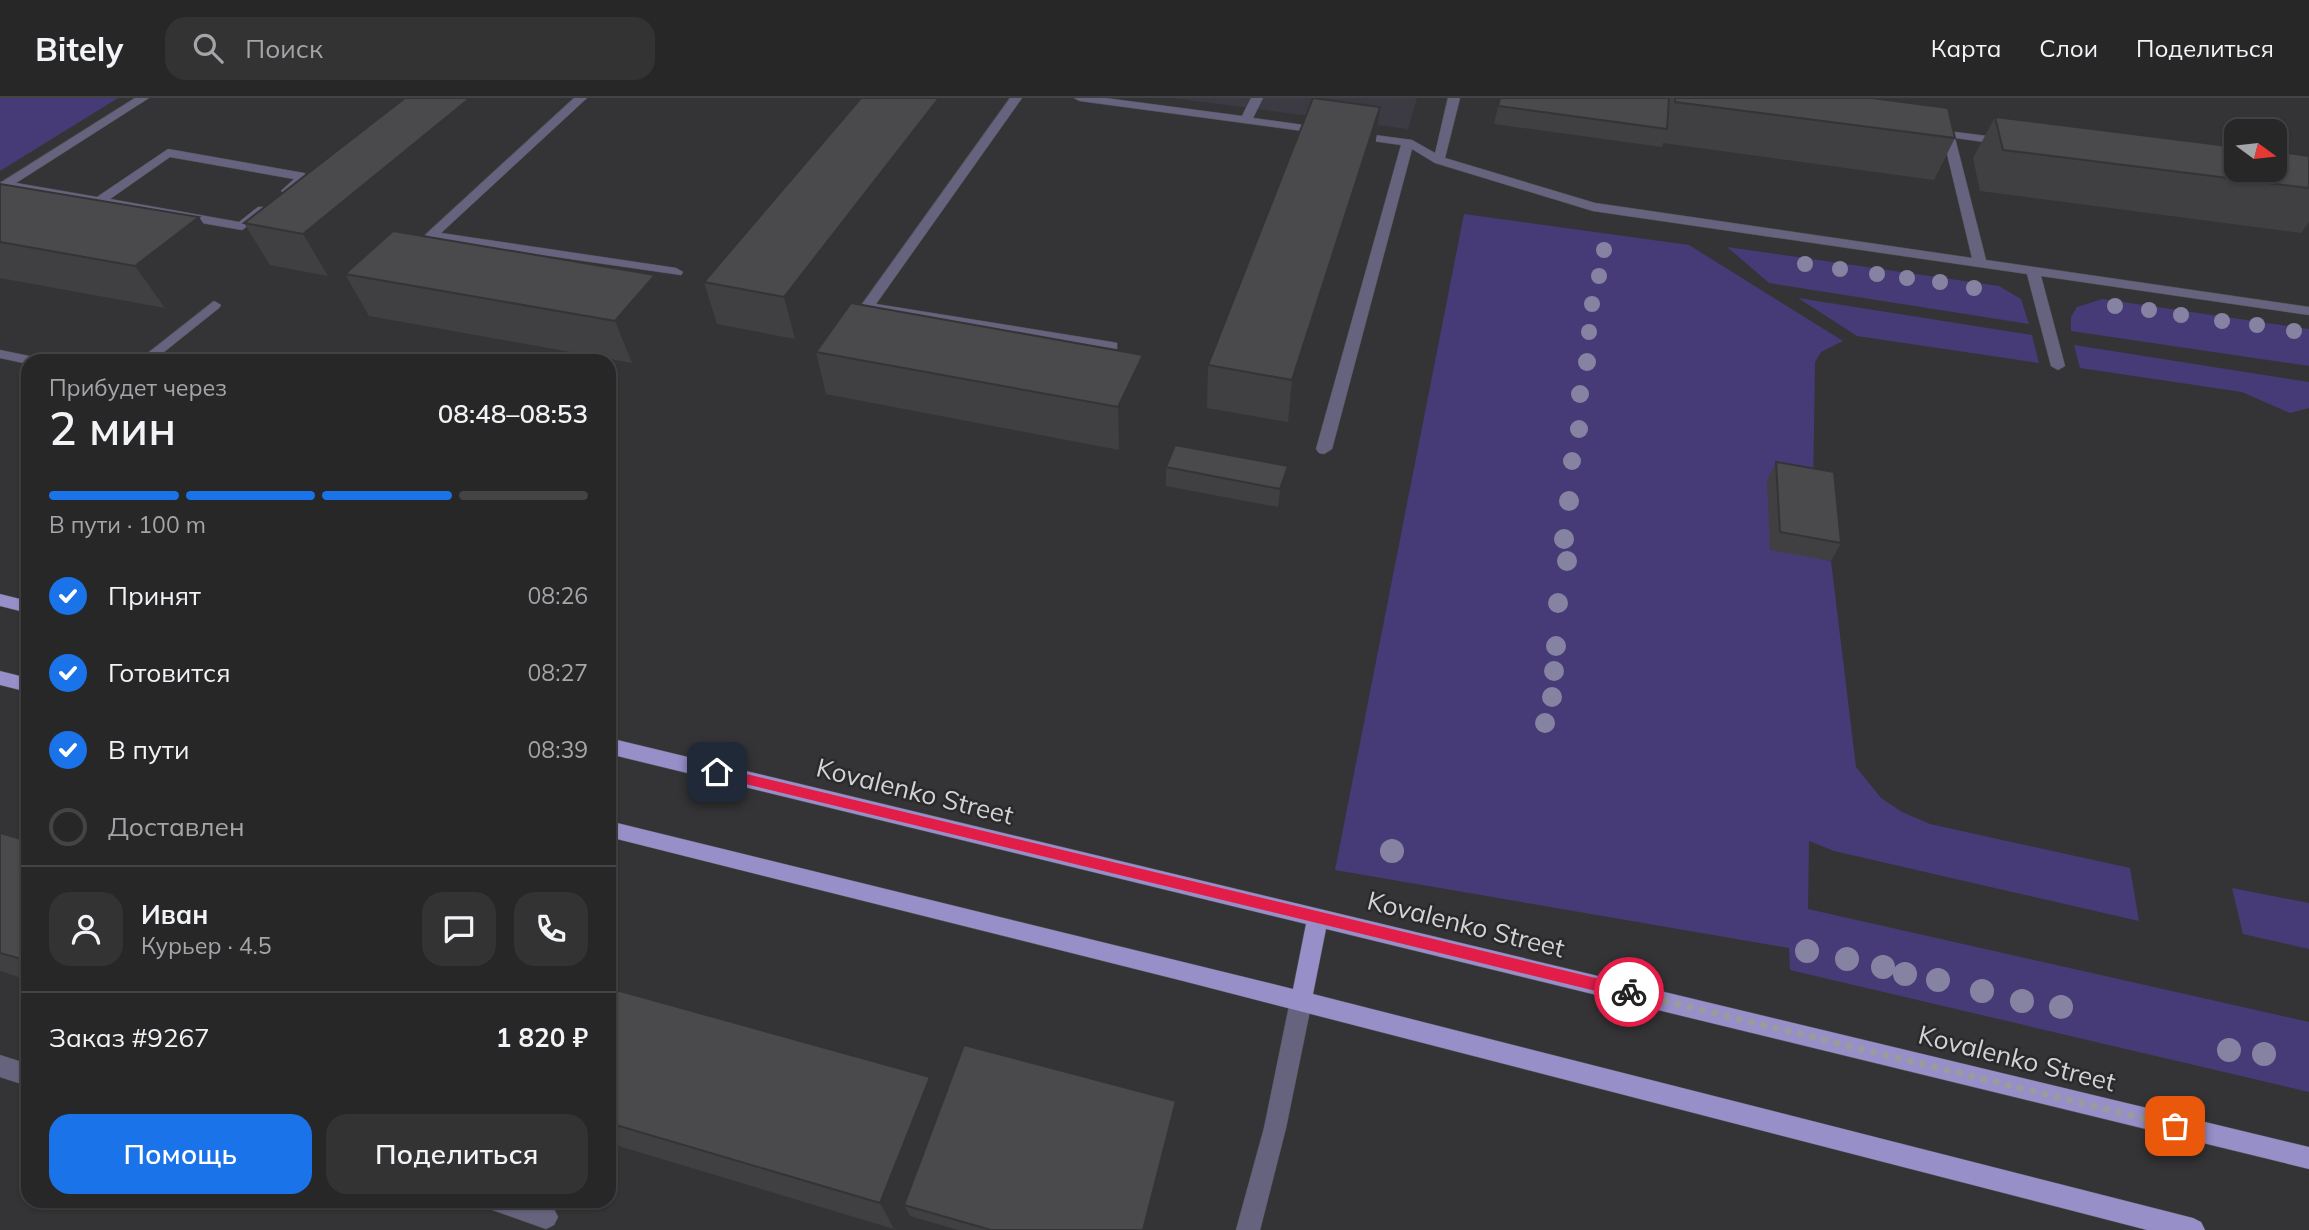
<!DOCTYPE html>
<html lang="ru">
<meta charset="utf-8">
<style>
:root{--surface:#272728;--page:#333334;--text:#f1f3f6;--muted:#a4a5a8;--line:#434445;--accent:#1a73e8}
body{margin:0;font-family:Mulish,sans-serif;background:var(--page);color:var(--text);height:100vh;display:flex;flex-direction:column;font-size:26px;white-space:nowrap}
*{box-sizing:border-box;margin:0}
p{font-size:23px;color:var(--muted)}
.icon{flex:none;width:38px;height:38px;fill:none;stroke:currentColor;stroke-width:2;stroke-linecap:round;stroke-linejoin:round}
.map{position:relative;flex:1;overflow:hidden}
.details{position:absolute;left:21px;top:256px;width:595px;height:854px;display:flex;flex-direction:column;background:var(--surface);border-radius:21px;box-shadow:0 2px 5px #0004,0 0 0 2px var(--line)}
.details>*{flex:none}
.needle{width:46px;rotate:105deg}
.buttons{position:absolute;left:2224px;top:21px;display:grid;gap:14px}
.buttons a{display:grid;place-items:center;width:63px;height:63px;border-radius:14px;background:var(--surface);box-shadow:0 2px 5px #0004,0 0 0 2px var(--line);font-size:35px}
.pin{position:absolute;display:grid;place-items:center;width:60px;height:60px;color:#fff;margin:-30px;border-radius:14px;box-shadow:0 4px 10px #0006}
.courier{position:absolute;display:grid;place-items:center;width:70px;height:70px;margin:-35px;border:5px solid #e11d48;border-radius:50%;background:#fff;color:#222;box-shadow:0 2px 9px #0007}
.overview em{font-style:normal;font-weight:600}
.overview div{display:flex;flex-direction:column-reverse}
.overview{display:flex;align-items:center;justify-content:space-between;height:119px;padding:0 28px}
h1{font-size:46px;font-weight:600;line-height:52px}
.bar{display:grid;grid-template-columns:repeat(4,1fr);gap:10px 7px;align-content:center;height:84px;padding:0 28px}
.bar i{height:9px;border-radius:5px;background:var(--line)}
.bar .on{background:var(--accent)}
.bar p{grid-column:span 4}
.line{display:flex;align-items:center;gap:18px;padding:0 28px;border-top:2px solid var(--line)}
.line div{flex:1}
.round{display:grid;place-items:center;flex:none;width:74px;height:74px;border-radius:21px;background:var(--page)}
ol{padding:0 28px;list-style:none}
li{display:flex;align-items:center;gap:21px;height:77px}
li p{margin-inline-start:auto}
li .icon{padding:7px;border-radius:50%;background:var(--accent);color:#fff;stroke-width:4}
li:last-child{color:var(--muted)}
li i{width:38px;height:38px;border:4px solid var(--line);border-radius:50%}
.cta{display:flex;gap:14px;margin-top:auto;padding:14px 28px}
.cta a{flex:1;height:80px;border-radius:21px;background:var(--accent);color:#fff;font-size:28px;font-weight:600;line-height:80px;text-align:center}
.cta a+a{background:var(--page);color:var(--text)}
header{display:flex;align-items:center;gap:42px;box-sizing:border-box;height:98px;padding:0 35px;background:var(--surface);border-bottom:2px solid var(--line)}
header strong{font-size:33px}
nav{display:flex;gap:38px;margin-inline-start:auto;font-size:24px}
.search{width:490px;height:63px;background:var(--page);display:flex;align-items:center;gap:18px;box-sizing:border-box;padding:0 24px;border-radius:21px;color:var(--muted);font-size:26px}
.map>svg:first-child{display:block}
.built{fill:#3c3b44}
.green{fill:#463b76}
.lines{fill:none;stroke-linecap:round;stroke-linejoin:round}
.minor-casing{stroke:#515153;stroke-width:1}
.major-casing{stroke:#515153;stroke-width:1}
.minor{fill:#66637e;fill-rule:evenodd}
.major{fill:#968fc8;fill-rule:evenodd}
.tree{fill:#8683a2}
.wall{fill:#404042}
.shaded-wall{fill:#343436}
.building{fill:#4a4a4d;stroke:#343436;stroke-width:2}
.route{fill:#e11d48}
.done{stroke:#9b9b9d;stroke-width:7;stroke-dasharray:0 12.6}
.labels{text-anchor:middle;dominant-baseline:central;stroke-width:5;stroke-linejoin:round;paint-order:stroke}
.street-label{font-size:26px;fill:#d3d3d5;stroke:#2a2a2c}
</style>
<header>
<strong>Bitely</strong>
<div class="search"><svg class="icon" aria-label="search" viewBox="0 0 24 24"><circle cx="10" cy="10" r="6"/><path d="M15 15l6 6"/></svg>Поиск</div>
<nav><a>Карта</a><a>Слои</a><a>Поделиться</a></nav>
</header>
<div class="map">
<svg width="2309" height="1132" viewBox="0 0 2309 1132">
<rect width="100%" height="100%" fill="#343436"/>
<path class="built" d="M1173 0H1417L1408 31Z"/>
<path class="green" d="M0 0H118L0 73Z
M1464 116 1689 147 1843 243 1821 254 1815 264 1812 459 1831 463 1856 669 1881 700 1902 714 1930 726 2130 770 2139 823 1834 753 1809 743 1808 811 2309 924V994L1790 872 1789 850 1335 772Z
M1727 149 1999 188 2021 201 2029 226 1769 185Z
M1798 200 2032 237 2039 265 1857 238Z
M2102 201 2309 231V268L2071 233V219L2077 209Z
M2074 247 2309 284V310L2290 315 2242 294 2080 270Z
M2232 790 2309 805V851L2243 836Z"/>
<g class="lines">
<g class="minor-casing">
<path id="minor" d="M135 0H149L16 85 97 99 168 51 304 75 310 79 287 97 281 93 294 81 170 59 110 101 239 124 258 109H266V115L242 132 7 91 0 94V85Z
M574 0H587L441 135 676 170 683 174 681 177 431 141 425 137Z
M1010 0H1022L876 206 1112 244 1117 245V251L867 213 860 209Z
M1074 0H1105L1242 18 1251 0H1263L1253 20 1325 30 1331 33 1325 36 1080 3Z
M1448 0H1460L1445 60 1595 105 1972 160 1943 39 1925 34 1931 31 2011 41 2013 43 2007 47 1955 40 1986 162 2309 209V217L2041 178 2065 268 2058 272 2051 268 2027 176 1593 113 1435 65 1412 51 1332 351 1324 356 1319 355 1316 351 1401 47 1352 40 1346 37 1352 34 1412 42 1435 55Z
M214 203 221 207 219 210 154 262H139Z
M0 252 34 259 36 262H28V266L0 260Z
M1301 893 1309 896 1312 903 1286 1030 1260 1132H1236L1264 1030 1290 903 1293 896Z
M0 957 28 966V988L0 979Z
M483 1102H532L554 1111 558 1119 554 1127 546 1131 487 1110Z"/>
</g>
<g class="major-casing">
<path id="major" d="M0 496 28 503V515L0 508Z
M0 573 28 580V594L0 587Z
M609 640 2309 1049V1071L1326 831 1313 896 2193 1120 2201 1124 2205 1132H2147L1187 884 609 739V723L1293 891 1306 826 609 656Z"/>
</g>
<use href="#minor" class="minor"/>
<use href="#major" class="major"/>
</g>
<g class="tree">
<circle cx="1604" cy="152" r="8"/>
<circle cx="1805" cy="166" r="8"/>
<circle cx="1840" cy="171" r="8"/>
<circle cx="1877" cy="176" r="8"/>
<circle cx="1599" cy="178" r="8"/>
<circle cx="1907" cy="180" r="8"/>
<circle cx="1940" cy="184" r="8"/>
<circle cx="1974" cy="190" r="8"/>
<circle cx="1592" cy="206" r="8"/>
<circle cx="2115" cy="208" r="8"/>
<circle cx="2149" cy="212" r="8"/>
<circle cx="2181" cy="217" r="8"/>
<circle cx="2222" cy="223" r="8"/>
<circle cx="2257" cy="227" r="8"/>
<circle cx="2294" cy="233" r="8"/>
<circle cx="1589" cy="234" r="8"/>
<circle cx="1587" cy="264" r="9"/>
<circle cx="1580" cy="296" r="9"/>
<circle cx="1579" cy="331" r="9"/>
<circle cx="1572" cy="363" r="9"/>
<circle cx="1569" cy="403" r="10"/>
<circle cx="1564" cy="441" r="10"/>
<circle cx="1567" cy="463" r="10"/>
<circle cx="1558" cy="505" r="10"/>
<circle cx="1556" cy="548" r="10"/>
<circle cx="1554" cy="573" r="10"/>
<circle cx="1552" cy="599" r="10"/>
<circle cx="1545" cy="625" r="10"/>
<circle cx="1392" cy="753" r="12"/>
<circle cx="1807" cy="853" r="12"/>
<circle cx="1847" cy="861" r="12"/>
<circle cx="1883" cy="869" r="12"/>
<circle cx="1905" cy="876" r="12"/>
<circle cx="1938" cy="882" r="12"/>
<circle cx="1982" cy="893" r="12"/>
<circle cx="2022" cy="903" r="12"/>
<circle cx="2061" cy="909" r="12"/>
<circle cx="2229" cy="952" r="12"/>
<circle cx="2264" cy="956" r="12"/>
</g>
<path class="wall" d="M405 0H535L328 178 270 167 244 125Z
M861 0H974L795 241 717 226 704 184Z
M1500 0H1872L1955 40 1934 82 1663 45 1662 49 1494 26Z
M1380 9 1375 49 1288 324 1207 310 1208 267Z
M1995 19 2309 58V124L2301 135 1980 93 1973 60Z
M0 86 199 119 226 161 165 210 0 180Z
M345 176 655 177 670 219 632 265 369 218Z
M816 254 1143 299 1119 352 826 296Z
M1776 364 1841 445 1831 463 1770 452 1767 383Z
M1166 369 1286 386 1278 409 1166 388Z
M0 735 28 743V882L0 873Z
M609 890 930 979 940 1010 894 1131 609 1045Z
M1176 1016 1146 1132H958L910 1118 904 1107Z"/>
<path class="shaded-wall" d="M470 0H535L328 178 303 136Z
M939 0H974L795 241 784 199Z
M1380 9 1375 49 1288 324 1292 282Z
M199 119 226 161 165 210 135 168Z
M655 177 670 219 632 265 615 223Z
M1143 257V299L1119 352 1118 309Z
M1288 368 1286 386 1278 409 1280 391Z
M930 979 940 1010 894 1131 880 1105Z
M1176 1003V1016L1146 1132H1143Z"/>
<path class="building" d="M405 0H470L303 136 244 125Z
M861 0H939L784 199 704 184Z
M1313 0 1380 9 1292 282 1208 267Z
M1500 0H1669L1667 31 1498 8Z
M1675 0H1872L1948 10 1955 40 1675 4Z
M1995 19 2236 49V72H2275V53L2309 58V90L2003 52Z
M0 86 199 119 135 168 0 144Z
M393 133 655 177 615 223 345 176Z
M851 205 1143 257 1118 309 816 254Z
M1175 347 1288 368 1280 391 1166 369Z
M1776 364 1834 374 1841 445 1780 434Z
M0 735 28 743V863L0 855Z
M609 890 930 979 880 1105 609 1025Z
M964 947 1176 1003 1143 1132H991L904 1107Z"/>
<path class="route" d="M717 669 1629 888 1636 894 1629 901 717 679 711 674Z"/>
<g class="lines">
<path class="done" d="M1629 894 2175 1028"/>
</g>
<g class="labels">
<g class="street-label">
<text transform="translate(915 693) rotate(14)">Kovalenko Street</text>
<text transform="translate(1466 826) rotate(14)">Kovalenko Street</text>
<text transform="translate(2017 960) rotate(14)">Kovalenko Street</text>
</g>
</g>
</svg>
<div class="buttons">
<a><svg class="needle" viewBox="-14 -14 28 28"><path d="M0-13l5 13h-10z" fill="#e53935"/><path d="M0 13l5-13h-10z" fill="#a4a5a8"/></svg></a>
</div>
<div class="pin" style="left:2175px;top:1028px;background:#ea580c"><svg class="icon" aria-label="bag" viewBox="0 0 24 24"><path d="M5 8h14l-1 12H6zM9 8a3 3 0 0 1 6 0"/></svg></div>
<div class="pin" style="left:717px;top:674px;background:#1f2937"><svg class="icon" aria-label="home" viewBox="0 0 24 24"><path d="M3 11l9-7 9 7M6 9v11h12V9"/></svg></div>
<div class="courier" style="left:1629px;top:894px"><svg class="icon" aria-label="bike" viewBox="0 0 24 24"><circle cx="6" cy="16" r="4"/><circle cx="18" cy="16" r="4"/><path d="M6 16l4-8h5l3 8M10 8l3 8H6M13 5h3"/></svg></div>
<section class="details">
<div class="overview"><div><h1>2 мин</h1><p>Прибудет через</p></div><em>08:48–08:53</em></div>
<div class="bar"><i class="on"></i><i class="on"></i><i class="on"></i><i></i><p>В пути · 100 m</p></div>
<ol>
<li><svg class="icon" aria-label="check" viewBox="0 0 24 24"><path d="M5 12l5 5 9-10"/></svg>Принят<p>08:26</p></li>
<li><svg class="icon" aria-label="check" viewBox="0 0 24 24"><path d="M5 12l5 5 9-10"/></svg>Готовится<p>08:27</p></li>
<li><svg class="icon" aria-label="check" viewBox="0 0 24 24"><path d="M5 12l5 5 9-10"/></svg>В пути<p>08:39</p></li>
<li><i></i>Доставлен</li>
</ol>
<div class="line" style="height:126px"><a class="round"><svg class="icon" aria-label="person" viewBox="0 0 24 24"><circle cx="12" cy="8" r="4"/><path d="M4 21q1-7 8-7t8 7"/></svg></a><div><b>Иван</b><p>Курьер · 4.5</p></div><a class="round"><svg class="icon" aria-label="chat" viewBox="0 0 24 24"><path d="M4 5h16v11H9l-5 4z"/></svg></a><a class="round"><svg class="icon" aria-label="phone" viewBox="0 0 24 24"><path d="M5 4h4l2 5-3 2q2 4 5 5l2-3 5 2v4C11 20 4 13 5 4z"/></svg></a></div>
<div class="line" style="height:91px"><div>Заказ #9267</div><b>1 820 ₽</b></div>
<div class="cta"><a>Помощь</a><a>Поделиться</a></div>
</section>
</div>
